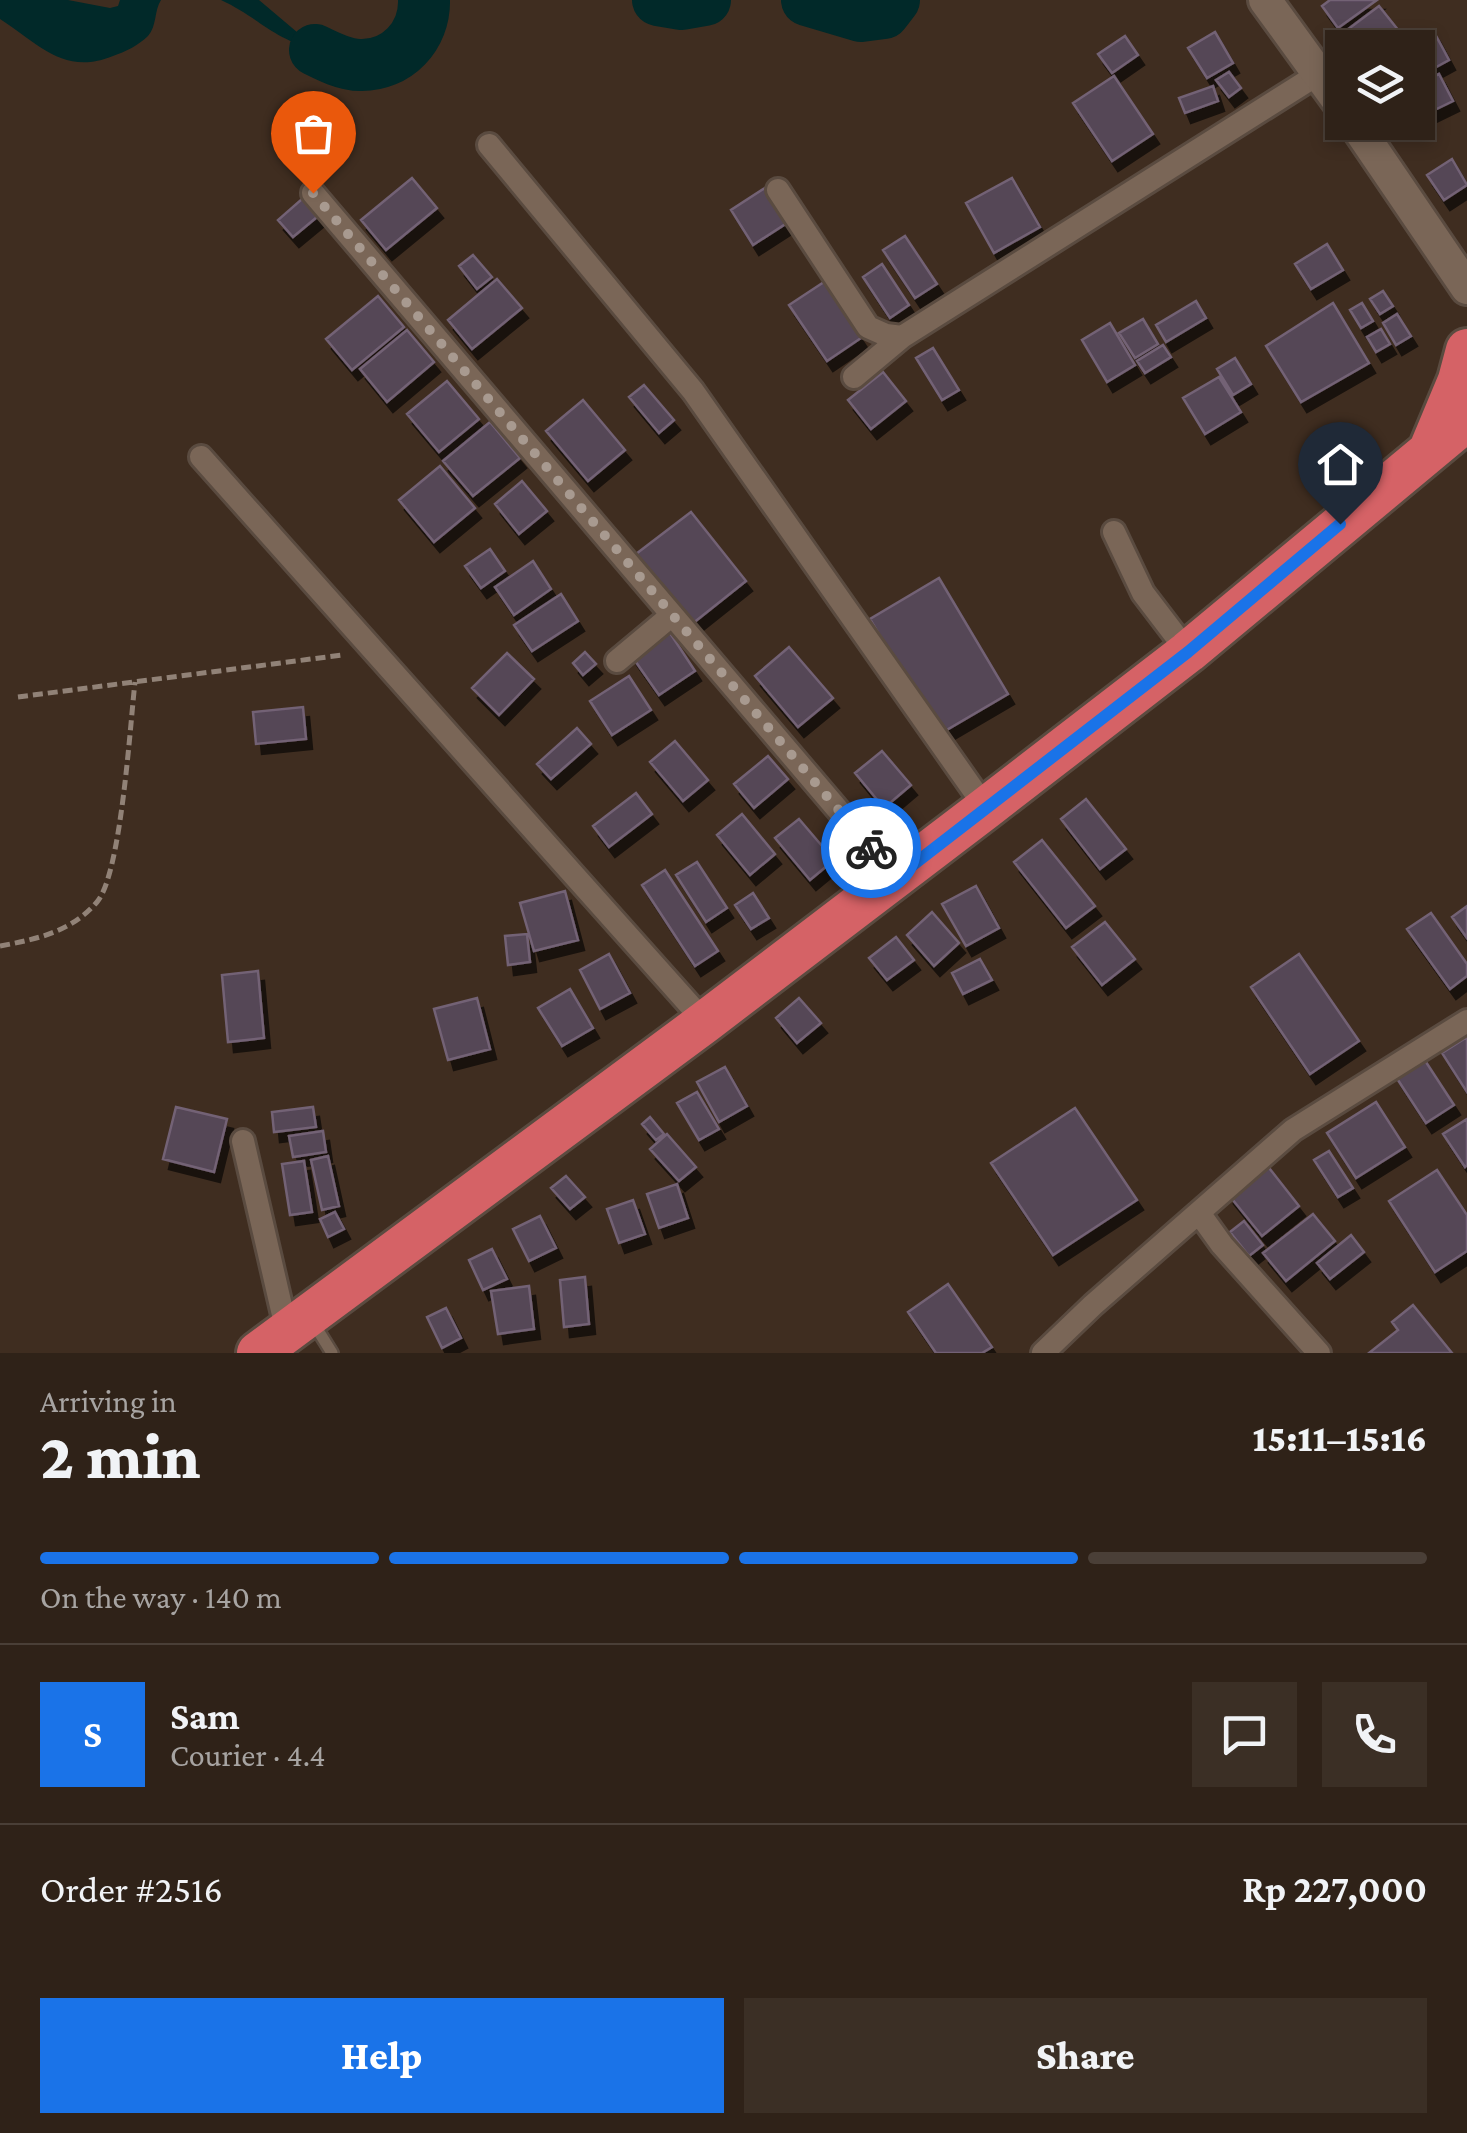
<!DOCTYPE html>
<meta charset="utf-8">
<style>
:root{--surface:#2f2218;--page:#3b2f25;--text:#f1f3f6;--muted:#a7a4a2;--line:#4a3f37;--accent:#1a73e8}
body{margin:0;font-family:"Crimson Pro",serif;background:var(--page);color:var(--text);height:100vh;display:flex;flex-direction:column;font-size:38px;white-space:nowrap}
*{box-sizing:border-box;margin:0}
p{font-size:32px;color:var(--muted)}
.icon{flex:none;width:55px;height:55px;fill:none;stroke:currentColor;stroke-width:2;stroke-linecap:round;stroke-linejoin:round}
.map{position:relative;height:1353px;overflow:hidden}
.sheet{display:flex;flex-direction:column;background:var(--surface);flex:1}
.sheet>*{flex:none}
.buttons{position:absolute;left:1325px;top:30px;display:grid;gap:20px}
.buttons a{display:grid;place-items:center;width:110px;height:110px;border-radius:0px;background:var(--surface);box-shadow:0 5px 15px #0003,0 0 0 2px var(--line);font-size:50px}
.pin{position:absolute;display:grid;place-items:center;width:85px;height:85px;color:#fff;margin:-102px -42px;border-radius:50% 50% 50% 0;rotate:-45deg;box-shadow:0 0 10px #0007}
.pin .icon{rotate:45deg}
.courier{position:absolute;display:grid;place-items:center;width:100px;height:100px;margin:-50px;border:8px solid #1a73e8;border-radius:50%;background:#fff;color:#222;box-shadow:0 2px 12px #0007}
.head em{font-style:normal;font-weight:800}
.head div{display:flex;flex-direction:column-reverse}
.head{display:flex;align-items:center;justify-content:space-between;height:170px;padding:0 40px}
h1{font-size:65px;font-weight:800;line-height:75px}
.bar{display:grid;grid-template-columns:repeat(4,1fr);gap:15px 10px;align-content:center;height:120px;padding:0 40px}
.bar i{height:12px;border-radius:8px;background:var(--line)}
.bar .active{background:var(--accent)}
.bar p{grid-column:span 4}
.line{display:flex;align-items:center;gap:25px;padding:0 40px;border-top:2px solid var(--line)}
.line div{flex:1}
.round{display:grid;place-items:center;flex:none;width:105px;height:105px;border-radius:0px;background:var(--page)}
.cta{display:flex;gap:20px;margin-top:auto;padding:20px 40px}
.cta a{flex:1;height:115px;border-radius:0px;background:var(--accent);color:#fff;font-size:40px;font-weight:800;line-height:115px;text-align:center}
.cta a+a{background:var(--page);color:var(--text)}
.map>svg:first-child{display:block}
.water{fill:#012929}
.lines{fill:none;stroke-linecap:round;stroke-linejoin:round}
.river{stroke:#012929;stroke-width:52}
.building{fill:#554657;stroke:#736275;stroke-width:2.5;filter:url(#shadow)}
.lane-casing{stroke:#5a4b40;stroke-width:16}
.street-casing{stroke:#5a4b40;stroke-width:28}
.secondary-casing{stroke:#5a4b40;stroke-width:38}
.highway-casing{stroke:#5a4b40;stroke-width:48}
.path{stroke:#918277;stroke-width:5;stroke-dasharray:10 5;stroke-linecap:butt}
.lane{stroke:#7a6657;stroke-width:11}
.street{stroke:#7a6657;stroke-width:22}
.secondary{stroke:#7a6657;stroke-width:32}
.highway{stroke:#d56266;stroke-width:42}
.done{stroke:#a89a90;stroke-width:10;stroke-dasharray:0 18}
.route{stroke:#1a73e8;stroke-width:12}
</style>
<div class="map">
<svg width="1467" height="1353" viewBox="0 0 1467 1353">
<defs>
<filter id="shadow"><feDropShadow dx="6" dy="10" stdDeviation="0" flood-color="#0009"/></filter>
</defs>
<rect width="100%" height="100%" fill="#3f2d20"/>
<path class="water" d="M0 0H68L110 8 118 6 120 0H161C154 11 157 26 148 36 139 45 125 52 113 56 64 76 39 44 0 19Z
M221 0H259L317 49C275 41 258 17 221 0Z"/>
<g class="lines">
<path class="river" d="M658 0 682 4 705 0
M807 0 861 16 884 13 894 0
M315 50C329 57 345 65 360 65 397 66 425 36 424 0"/>
</g>
<path class="building" d="M1330 0H1377L1338 28 1322 6Z
M1379 6 1399 31 1376 48H1354L1343 33Z
M1215 32 1233 63 1207 78 1188 48Z
M1434 32 1449 60 1418 77V48H1404Z
M1125 36 1138 55 1112 73 1098 54Z
M1229 72 1241 88 1229 97 1216 80Z
M1439 74 1453 101 1418 118V84Z
M1114 76 1153 134 1112 161 1073 103Z
M1213 86 1218 101 1185 113 1179 98Z
M1452 159 1467 185 1444 200 1427 175Z
M412 178 437 208 386 250 361 220Z
M1012 178 1040 227 994 253 966 203Z
M768 186 790 221 753 245 731 210Z
M302 199 317 217 293 237 278 220Z
M905 236 937 284 915 298 883 250Z
M1327 244 1343 270 1311 289 1295 264Z
M473 255 492 277 477 289 459 266Z
M882 264 909 305 890 318 863 277Z
M497 279 522 308 472 349 448 320Z
M824 282 861 338 827 361 789 305Z
M1383 291 1393 306 1380 314 1370 299Z
M378 296 404 327 352 370 326 339Z
M1196 301 1206 318 1166 342 1156 325Z
M1333 303 1369 363 1301 402 1266 346Z
M1362 303 1373 321 1361 328 1350 310Z
M1397 314 1411 336 1396 345 1383 323Z
M1143 319 1158 344 1135 358 1119 333Z
M1110 323 1135 365 1107 382 1082 340Z
M1381 329 1390 344 1376 352 1367 337Z
M407 330 434 362 387 402 360 369Z
M1163 345 1171 357 1145 373 1137 361Z
M933 348 959 390 942 400 916 358Z
M1235 358 1251 384 1233 395 1217 369Z
M883 372 906 401 871 429 848 400Z
M1219 377 1241 412 1205 434 1183 398Z
M447 381 479 419 439 452 407 414Z
M644 385 674 420 659 433 629 397Z
M583 400 625 450 588 481 546 431Z
M490 422 520 458 473 496 443 461Z
M440 466 475 508 434 542 399 500Z
M522 481 547 511 519 534 495 504Z
M691 512 746 581 692 624 636 554Z
M490 549 505 571 481 588 465 566Z
M533 561 551 589 514 615 495 587Z
M939 578 1008 694 938 735 870 619Z
M561 594 578 621 532 651 514 625Z
M668 630 695 671 659 695 631 655Z
M789 647 833 698 798 727 755 676Z
M585 652 596 664 583 675 573 663Z
M507 653 534 679 499 715 472 688Z
M629 676 651 710 612 735 590 701Z
M303 707 306 739 256 744 253 712Z
M577 728 591 744 551 779 537 764Z
M675 741 708 780 683 801 650 762Z
M882 751 911 785 884 808 855 773Z
M768 756 788 779 754 808 734 784Z
M636 793 652 814 609 847 593 826Z
M1086 799 1126 849 1100 869 1061 819Z
M742 814 775 854 750 875 717 835Z
M799 819 834 860 810 880 775 838Z
M1042 840 1095 906 1066 928 1014 862Z
M850 844 864 860 854 868 840 852Z
M697 862 727 908 706 922 676 875Z
M665 870 718 951 695 966 642 885Z
M976 886 999 928 966 946 942 904Z
M565 891 578 940 534 951 520 903Z
M753 893 769 918 751 929 735 905Z
M1467 906V938L1452 917Z
M932 912 959 943 934 966 907 935Z
M1431 913 1467 964V976L1450 989 1407 929Z
M1105 922 1135 959 1102 985 1072 947Z
M527 934 530 962 508 965 505 936Z
M896 937 914 960 887 980 869 958Z
M609 954 630 993 600 1009 580 970Z
M1299 954 1359 1041 1310 1074 1251 987Z
M980 959 992 980 963 994 952 973Z
M258 971 264 1038 228 1042 222 975Z
M570 989 593 1028 562 1046 538 1008Z
M477 998 490 1049 448 1060 434 1009Z
M799 998 821 1023 797 1043 776 1018Z
M1467 1037V1092L1442 1053Z
M1424 1059 1454 1105 1426 1123 1396 1077Z
M725 1067 747 1106 719 1122 697 1082Z
M697 1092 719 1129 699 1140 677 1103Z
M1376 1102 1405 1147 1356 1178 1327 1133Z
M176 1107 227 1119 214 1172 163 1159Z
M313 1107 316 1127 274 1132 272 1112Z
M1075 1108 1137 1200 1053 1255 991 1163Z
M650 1117 664 1134 656 1140 642 1124Z
M1467 1119V1165L1465 1167 1443 1134Z
M323 1131 326 1152 293 1157 289 1136Z
M667 1134 696 1167 679 1181 650 1149Z
M1329 1151 1353 1188 1338 1197 1314 1160Z
M328 1156 339 1206 322 1210 311 1160Z
M304 1161 312 1212 290 1215 282 1164Z
M1266 1164 1299 1206 1262 1236 1228 1194Z
M1437 1170 1467 1215V1251L1435 1272 1389 1201Z
M566 1176 585 1197 570 1209 551 1188Z
M677 1184 688 1218 659 1228 647 1194Z
M633 1200 645 1234 619 1243 607 1209Z
M335 1212 344 1229 328 1237 320 1219Z
M1313 1214 1335 1241 1286 1281 1263 1253Z
M540 1216 556 1248 529 1261 513 1229Z
M1244 1221 1263 1245 1249 1256 1230 1232Z
M1351 1235 1364 1252 1330 1279 1317 1263Z
M492 1249 507 1279 483 1290 469 1260Z
M585 1277 589 1324 564 1327 560 1280Z
M948 1284 992 1347 982 1353H936L908 1312Z
M529 1286 534 1329 498 1334 491 1291Z
M1413 1305 1452 1353H1369L1398 1330 1392 1322Z
M446 1308 461 1338 442 1348 427 1317Z"/>
<g class="lines">
<g class="lane-casing">
<path id="lane" d="M314 1324 332 1353"/>
</g>
<g class="street-casing">
<path id="street" d="M489 145 693 391 986 808
M778 190 868 327 886 335 902 337 1320 73
M313 193 896 878
M854 377 902 337
M201 457 705 1022
M1114 532 1143 593 1188 652
M617 661 672 615
M243 1141 287 1332
M1199 1213 1222 1245 1319 1353
M1043 1353 1093 1305 1293 1130 1467 1021"/>
</g>
<g class="secondary-casing">
<path id="secondary" d="M1265 0 1342 106
M1354 122 1467 288"/>
</g>
<g class="highway-casing">
<path id="highway" d="M1431 447 1459 380 1467 350
M258 1353 705 1022 986 808 1188 652 1467 420"/>
</g>
<path class="path" d="M18 697 342 655
M0 946C37 939 71 932 97 902 121 874 130 726 135 682"/>
<use href="#lane" class="lane"/>
<use href="#street" class="street"/>
<use href="#secondary" class="secondary"/>
<use href="#highway" class="highway"/>
</g>
<g class="lines">
<path class="done" d="M313 193 871 848"/>
<path class="route" d="M871 848 896 878 1188 652 1340 524"/>
</g>
</svg>
<div class="buttons">
<a><svg class="icon" aria-label="layers" viewBox="0 0 24 24"><path d="M12 4l9 5-9 5-9-5zM3 14l9 5 9-5"/></svg></a>
</div>
<div class="pin" style="left:313px;top:193px;background:#ea580c"><svg class="icon" aria-label="bag" viewBox="0 0 24 24"><path d="M5 8h14l-1 12H6zM9 8a3 3 0 0 1 6 0"/></svg></div>
<div class="pin" style="left:1340px;top:524px;background:#1f2937"><svg class="icon" aria-label="home" viewBox="0 0 24 24"><path d="M3 11l9-7 9 7M6 9v11h12V9"/></svg></div>
<div class="courier" style="left:871px;top:848px"><svg class="icon" aria-label="bike" viewBox="0 0 24 24"><circle cx="6" cy="16" r="4"/><circle cx="18" cy="16" r="4"/><path d="M6 16l4-8h5l3 8M10 8l3 8H6M13 5h3"/></svg></div>
</div>
<section class="sheet">
<div class="head"><div><h1>2 min</h1><p>Arriving in</p></div><em>15:11–15:16</em></div>
<div class="bar"><i class="active"></i><i class="active"></i><i class="active"></i><i></i><p>On the way · 140 m</p></div>
<div class="line" style="height:180px"><b class="round" style="background:var(--accent);color:#fff">S</b><div><b>Sam</b><p>Courier · 4.4</p></div><a class="round"><svg class="icon" aria-label="chat" viewBox="0 0 24 24"><path d="M4 5h16v11H9l-5 4z"/></svg></a><a class="round"><svg class="icon" aria-label="phone" viewBox="0 0 24 24"><path d="M5 4h4l2 5-3 2q2 4 5 5l2-3 5 2v4C11 20 4 13 5 4z"/></svg></a></div>
<div class="line" style="height:130px"><div>Order #2516</div><b>Rp 227,000</b></div>
<div class="cta"><a>Help</a><a>Share</a></div>
</section>
